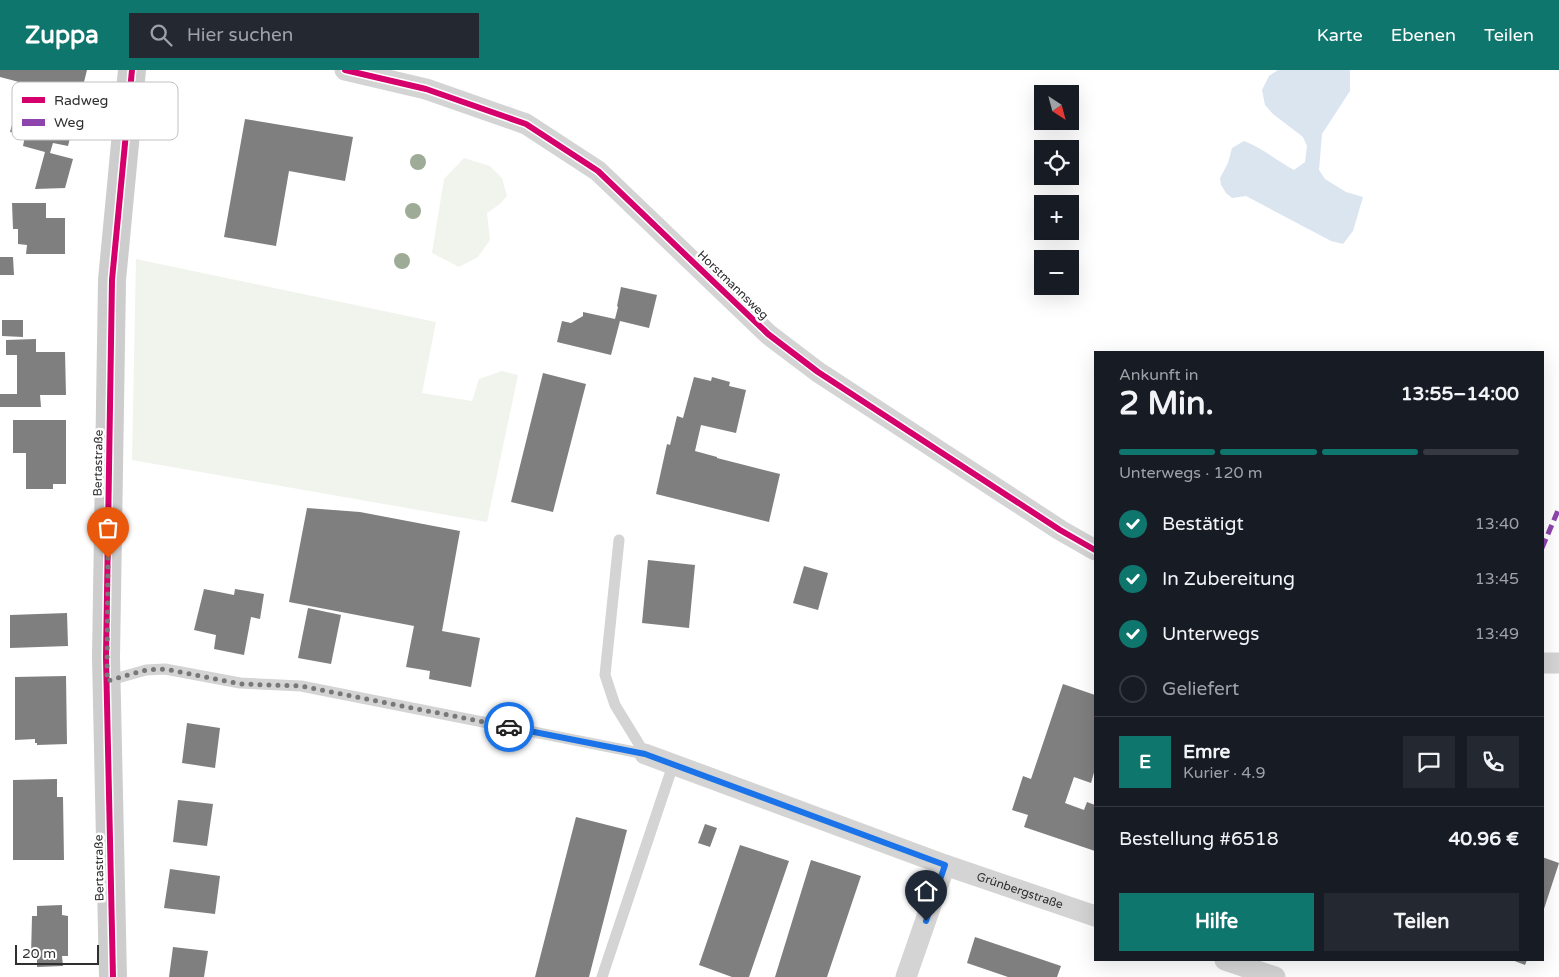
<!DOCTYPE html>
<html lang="de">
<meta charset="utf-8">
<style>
:root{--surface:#171b24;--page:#242831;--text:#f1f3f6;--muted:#9ea1a6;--line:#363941;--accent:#0f766e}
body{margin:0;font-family:"Varela Round",sans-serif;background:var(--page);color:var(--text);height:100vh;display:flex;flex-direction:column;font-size:19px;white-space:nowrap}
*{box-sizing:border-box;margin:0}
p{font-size:16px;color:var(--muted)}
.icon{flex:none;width:28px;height:28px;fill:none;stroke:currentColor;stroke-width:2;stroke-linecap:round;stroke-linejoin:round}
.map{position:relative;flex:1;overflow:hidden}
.side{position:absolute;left:1094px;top:281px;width:450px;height:610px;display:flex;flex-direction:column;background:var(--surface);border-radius:0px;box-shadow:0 5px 20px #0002}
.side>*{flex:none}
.needle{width:32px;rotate:144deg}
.buttons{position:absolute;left:1034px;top:15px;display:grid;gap:10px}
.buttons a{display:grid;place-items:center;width:45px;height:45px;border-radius:0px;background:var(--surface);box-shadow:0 5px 20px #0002;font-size:25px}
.scale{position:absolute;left:15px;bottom:12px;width:84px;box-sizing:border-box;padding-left:5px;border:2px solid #2f2f2f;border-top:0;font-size:14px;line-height:18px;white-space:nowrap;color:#2f2f2f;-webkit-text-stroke:4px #fff;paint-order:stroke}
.pin{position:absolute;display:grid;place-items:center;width:42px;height:42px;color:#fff;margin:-51px -21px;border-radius:50% 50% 50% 0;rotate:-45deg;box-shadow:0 0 5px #0007}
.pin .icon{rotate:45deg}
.courier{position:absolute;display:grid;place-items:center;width:50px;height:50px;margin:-25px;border:4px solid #1a73e8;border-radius:50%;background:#fff;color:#222;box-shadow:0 1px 6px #0007}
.headline em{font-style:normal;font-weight:700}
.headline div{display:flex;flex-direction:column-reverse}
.headline{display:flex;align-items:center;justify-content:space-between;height:85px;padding:0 25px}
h1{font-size:32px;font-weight:700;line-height:38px}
.bar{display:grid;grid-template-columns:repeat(4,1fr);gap:8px 5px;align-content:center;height:60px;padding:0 25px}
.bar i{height:6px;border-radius:4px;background:var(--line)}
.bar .selected{background:var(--accent)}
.bar p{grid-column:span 4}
.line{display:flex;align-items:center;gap:12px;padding:0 25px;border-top:1px solid var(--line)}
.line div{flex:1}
.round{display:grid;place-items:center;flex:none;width:52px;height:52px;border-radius:0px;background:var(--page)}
ol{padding:0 25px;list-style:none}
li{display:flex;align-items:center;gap:15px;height:55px}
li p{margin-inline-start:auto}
li .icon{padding:5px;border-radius:50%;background:var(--accent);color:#fff;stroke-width:4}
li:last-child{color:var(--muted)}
li i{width:28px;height:28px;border:2px solid var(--line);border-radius:50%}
.button{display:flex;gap:10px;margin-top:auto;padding:10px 25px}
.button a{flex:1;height:58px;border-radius:0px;background:var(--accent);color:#fff;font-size:20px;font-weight:700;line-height:58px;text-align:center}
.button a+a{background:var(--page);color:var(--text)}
header{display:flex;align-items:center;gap:30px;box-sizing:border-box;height:70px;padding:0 25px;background:var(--accent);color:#fff}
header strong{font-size:24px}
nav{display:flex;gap:28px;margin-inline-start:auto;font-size:18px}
.search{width:350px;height:45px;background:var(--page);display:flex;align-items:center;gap:12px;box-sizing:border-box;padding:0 18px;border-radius:0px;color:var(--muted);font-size:19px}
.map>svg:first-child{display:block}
.green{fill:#f0f4ed}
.water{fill:#dbe5f0}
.building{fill:#7f7f7f}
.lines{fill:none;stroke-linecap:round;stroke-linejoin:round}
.lane{stroke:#d4d4d4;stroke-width:11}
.street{stroke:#d4d4d4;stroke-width:21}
.secondary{stroke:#cdcdcd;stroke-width:28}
.quiet{stroke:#8e44ad;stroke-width:5;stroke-dasharray:10 5;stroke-linecap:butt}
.cycleway-casing{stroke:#fff;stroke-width:9}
.cycleway{stroke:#d6006c;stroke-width:6}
.tree{fill:#9eab96}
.done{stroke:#787878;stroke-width:5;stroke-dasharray:0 9}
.route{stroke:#1a73e8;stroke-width:6}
.labels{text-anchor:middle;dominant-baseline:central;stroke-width:5;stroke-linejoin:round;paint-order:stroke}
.street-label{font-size:12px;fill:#2f2f2f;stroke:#fff}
.key{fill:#fff;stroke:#c1c1c1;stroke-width:1}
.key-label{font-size:14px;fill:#2f2f2f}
</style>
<header>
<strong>Zuppa</strong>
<div class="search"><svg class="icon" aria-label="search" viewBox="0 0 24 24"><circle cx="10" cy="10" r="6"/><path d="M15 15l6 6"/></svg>Hier suchen</div>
<nav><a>Karte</a><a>Ebenen</a><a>Teilen</a></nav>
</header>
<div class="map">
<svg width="1559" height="907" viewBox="0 0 1559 907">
<rect width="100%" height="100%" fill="#fff"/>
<path class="green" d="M464 88 490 96 502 108 507 126 500 134 487 143 490 170 478 187 459 197 432 183 444 109Z
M136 189 436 252 422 323 472 331 479 309 502 301 518 305 487 452 132 390Z"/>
<path class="water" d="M1278 0H1350V21L1322 64 1319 100 1325 109 1346 122 1363 127 1353 161 1343 174 1331 171 1246 126 1232 128 1226 123 1221 115 1220 108 1228 93 1232 78 1244 71C1263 78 1277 91 1294 100L1305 92 1307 76 1303 67 1273 44 1265 35 1262 20 1269 6Z"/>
<path class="building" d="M0 0H87L68 76 53 73 50 83 73 89 65 118 35 119 45 82 23 76 25 66 10 62 23 13 0 7Z
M245 49 353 67 345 111 289 101 276 176 224 167Z
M12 133H46V148H65V184H26L27 175 18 174V159H13Z
M0 187H13L14 205H0Z
M621 217 657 225 649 258 620 251 611 285 557 272 562 251 571 253 583 246V242L615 249 618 237 617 236Z
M2 250H23V267L2 266Z
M36 269V282H65L66 325H40L41 337H0V324H17V285H6V270Z
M543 303 586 314 553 442 511 432Z
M694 307 711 311 712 307 730 312 729 316 746 320 736 363 701 355 695 381 717 387V388L780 404 769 452 656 424 667 374 670 375 677 346 683 348Z
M13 350H66V414H53V419H26V383H13Z
M307 438 360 442 460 461 442 561 480 568 471 617 429 609 430 601 406 597 414 556 289 532Z
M648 490 695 495 689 558 642 553Z
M804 496 828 503 818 540 793 533Z
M204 519 234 525 235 519 264 524 260 549 251 547 244 585 214 579 216 565 194 560Z
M308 538 341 545 331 594 298 588Z
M67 543 68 576 10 578V545Z
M66 606 67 674 37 675V673H35V669L15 670V607Z
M1063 614 1095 625V699L1091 713 1074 707 1065 733 1084 740 1087 732 1095 735V781L1024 757 1028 745 1012 740 1023 706 1031 709Z
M187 653 220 658 215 698 182 693Z
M57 709V727H63L64 790H13V710Z
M178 730 213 734 207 776 173 772Z
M576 747 627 760 589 907H535Z
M705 754 717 758 710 777 698 773Z
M740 775 789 791 749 907H732L699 895Z
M1542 787 1559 793 1543 842H1542Z
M811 790 861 806 827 907H775Z
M170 799 220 806 215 844 164 838Z
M62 835V845L68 846V886H62L63 896 37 897V887L31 886 32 846H37V836Z
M975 867 1061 896 1057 907H1008L967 893Z
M173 877 208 881 204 907H169Z
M1512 890H1527L1525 895Z"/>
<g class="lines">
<path class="lane" d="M619 470 605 605 615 635 645 684
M107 611 146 600 165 599 240 613 301 616 645 684
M602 907 673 695"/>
<g class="street">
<path d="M345 0 426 19 526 54 598 101 768 264 818 302 1060 460 1095 480"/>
<path d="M1542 593H1559"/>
<path id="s1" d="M645 684 945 795 1095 846"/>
<path d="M1225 890 1275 907"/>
<path d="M906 907 945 795"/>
</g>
<path class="secondary" d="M113 907 106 587 112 210 132 0"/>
<path class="quiet" d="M1542 478 1559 438"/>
<g class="cycleway-casing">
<path id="cycleway" d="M345 0 426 19 526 54 598 101 768 264 818 302 1060 460 1095 480
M113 907 106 587 112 210 132 0"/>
</g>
<use href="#cycleway" class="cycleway"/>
</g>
<g class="tree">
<circle cx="418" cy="92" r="8"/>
<circle cx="413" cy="141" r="8"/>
<circle cx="402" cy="191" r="8"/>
</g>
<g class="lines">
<path class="done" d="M108 488 107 611 146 600 165 599 240 614 301 616 509 657"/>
<path class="route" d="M509 657 645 684 945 795 926 851"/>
</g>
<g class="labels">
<g class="street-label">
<text transform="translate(733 215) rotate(44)">Horstmannsweg</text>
<text transform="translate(98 393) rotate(-89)">Bertastraße</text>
<text transform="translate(99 798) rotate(-91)">Bertastraße</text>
<text stroke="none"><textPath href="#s1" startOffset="399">Grünbergstraße</textPath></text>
</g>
</g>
<rect x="12" y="12" width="166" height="58" rx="8" class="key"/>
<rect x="22" y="27" width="23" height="6" fill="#d6006c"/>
<rect x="22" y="49" width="23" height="7" fill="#8e44ad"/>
<g class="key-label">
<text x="54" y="35">Radweg</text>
<text x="54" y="57">Weg</text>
</g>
</svg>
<div class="buttons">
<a><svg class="needle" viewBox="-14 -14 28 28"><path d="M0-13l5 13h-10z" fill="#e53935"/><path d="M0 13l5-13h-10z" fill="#9ea1a6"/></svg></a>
<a><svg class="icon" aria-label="locate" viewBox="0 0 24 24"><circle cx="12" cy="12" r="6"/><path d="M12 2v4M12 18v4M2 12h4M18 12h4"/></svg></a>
<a>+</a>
<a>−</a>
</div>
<div class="scale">20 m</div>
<div class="pin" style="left:108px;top:488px;background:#ea580c"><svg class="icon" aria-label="bag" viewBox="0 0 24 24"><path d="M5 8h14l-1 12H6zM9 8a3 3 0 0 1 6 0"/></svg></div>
<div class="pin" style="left:926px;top:851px;background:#1f2937"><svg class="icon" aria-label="home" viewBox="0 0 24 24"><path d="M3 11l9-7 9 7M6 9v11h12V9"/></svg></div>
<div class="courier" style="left:509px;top:657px"><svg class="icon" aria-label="car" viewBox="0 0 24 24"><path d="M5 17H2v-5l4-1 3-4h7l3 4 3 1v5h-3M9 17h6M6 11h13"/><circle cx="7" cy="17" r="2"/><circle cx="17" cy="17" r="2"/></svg></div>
<section class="side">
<div class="headline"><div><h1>2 Min.</h1><p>Ankunft in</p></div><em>13:55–14:00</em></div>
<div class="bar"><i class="selected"></i><i class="selected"></i><i class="selected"></i><i></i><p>Unterwegs · 120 m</p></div>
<ol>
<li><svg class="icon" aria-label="check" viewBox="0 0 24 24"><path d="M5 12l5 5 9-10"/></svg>Bestätigt<p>13:40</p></li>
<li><svg class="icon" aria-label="check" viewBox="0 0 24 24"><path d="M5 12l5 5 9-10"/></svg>In Zubereitung<p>13:45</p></li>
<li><svg class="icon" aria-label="check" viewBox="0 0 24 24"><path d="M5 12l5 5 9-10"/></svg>Unterwegs<p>13:49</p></li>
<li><i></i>Geliefert</li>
</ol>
<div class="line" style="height:90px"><b class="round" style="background:var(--accent);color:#fff">E</b><div><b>Emre</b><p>Kurier · 4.9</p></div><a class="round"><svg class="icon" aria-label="chat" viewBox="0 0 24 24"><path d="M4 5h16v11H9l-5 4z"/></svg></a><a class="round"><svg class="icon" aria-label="phone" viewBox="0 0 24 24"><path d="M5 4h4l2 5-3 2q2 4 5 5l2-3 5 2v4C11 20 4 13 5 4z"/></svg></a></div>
<div class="line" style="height:65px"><div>Bestellung #6518</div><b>40.96 €</b></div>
<div class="button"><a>Hilfe</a><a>Teilen</a></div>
</section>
</div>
